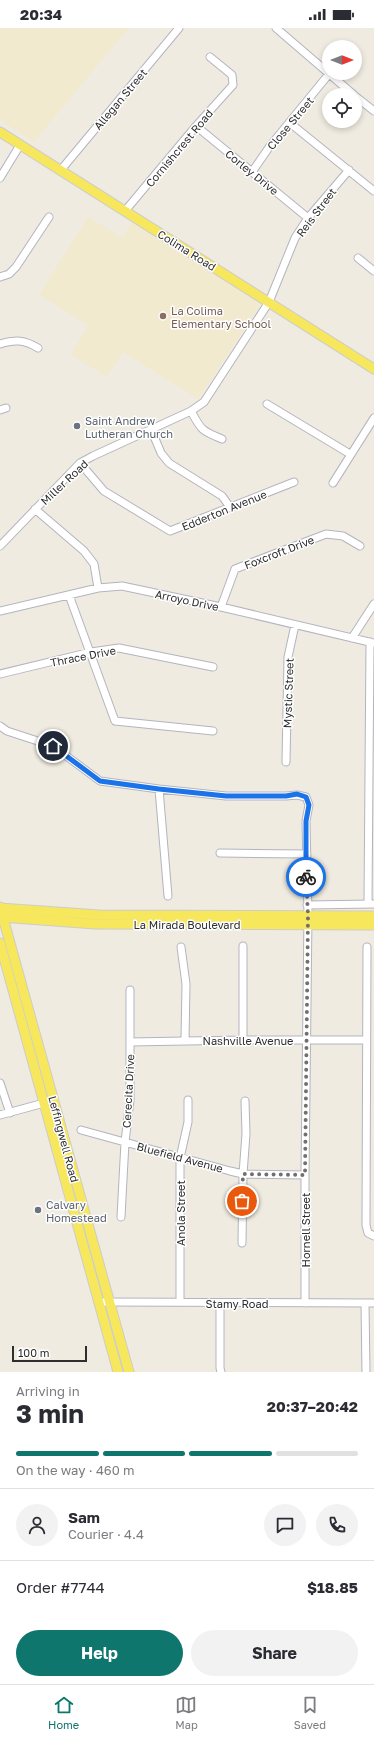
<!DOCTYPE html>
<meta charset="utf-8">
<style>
:root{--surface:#fff;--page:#f2f2f3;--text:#2b2b33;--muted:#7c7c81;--line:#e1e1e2;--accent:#0f766e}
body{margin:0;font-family:"Golos Text",sans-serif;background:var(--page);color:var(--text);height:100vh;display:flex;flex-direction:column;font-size:15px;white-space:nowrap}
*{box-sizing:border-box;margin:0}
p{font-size:13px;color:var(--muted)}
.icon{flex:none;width:22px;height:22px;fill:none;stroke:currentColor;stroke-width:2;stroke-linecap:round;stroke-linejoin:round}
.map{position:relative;height:1344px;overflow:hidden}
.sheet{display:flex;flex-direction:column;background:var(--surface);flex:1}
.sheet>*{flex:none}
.needle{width:26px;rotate:90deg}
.buttons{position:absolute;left:322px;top:12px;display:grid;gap:8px}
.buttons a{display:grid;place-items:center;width:40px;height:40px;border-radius:50%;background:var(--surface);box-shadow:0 2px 6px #0003;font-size:20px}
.scale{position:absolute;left:12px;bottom:10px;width:75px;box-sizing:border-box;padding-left:4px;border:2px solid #2e2e2e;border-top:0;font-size:11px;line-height:14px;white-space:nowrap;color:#2e2e2e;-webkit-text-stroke:3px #fff;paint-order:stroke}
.pin{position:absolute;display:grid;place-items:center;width:34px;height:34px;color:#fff;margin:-17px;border:2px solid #fff;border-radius:50%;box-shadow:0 1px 4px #0007}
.courier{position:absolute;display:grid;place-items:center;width:40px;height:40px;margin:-20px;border:3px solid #1a73e8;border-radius:50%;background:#fff;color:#222;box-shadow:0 1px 5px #0007}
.overview em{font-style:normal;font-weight:700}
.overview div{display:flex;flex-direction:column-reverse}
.overview{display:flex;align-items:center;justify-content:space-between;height:68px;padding:0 16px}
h1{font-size:26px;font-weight:700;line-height:30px}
.bar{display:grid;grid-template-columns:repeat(4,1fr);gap:6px 4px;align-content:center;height:48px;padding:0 16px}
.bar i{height:5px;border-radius:3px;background:var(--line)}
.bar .selected{background:var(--accent)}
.bar p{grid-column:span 4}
.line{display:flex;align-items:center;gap:10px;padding:0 16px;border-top:1px solid var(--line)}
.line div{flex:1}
.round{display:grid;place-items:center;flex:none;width:42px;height:42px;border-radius:21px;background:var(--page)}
.cta{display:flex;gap:8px;margin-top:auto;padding:8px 16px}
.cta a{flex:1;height:46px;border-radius:24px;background:var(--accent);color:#fff;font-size:16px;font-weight:700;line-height:46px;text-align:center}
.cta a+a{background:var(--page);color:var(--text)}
.status{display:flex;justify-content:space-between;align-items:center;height:28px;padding:0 20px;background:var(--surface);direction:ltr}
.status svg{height:11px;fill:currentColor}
.menu{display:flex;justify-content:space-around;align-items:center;height:56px;border-top:1px solid var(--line);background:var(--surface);font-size:11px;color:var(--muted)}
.menu a{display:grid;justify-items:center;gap:2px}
.menu .selected{color:var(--accent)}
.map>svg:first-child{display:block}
.education{fill:#f1eacf}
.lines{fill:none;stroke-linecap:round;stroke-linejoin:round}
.minor-casing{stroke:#b4b4c1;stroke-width:9}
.major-casing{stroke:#cdcdcd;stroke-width:11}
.minor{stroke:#fff;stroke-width:7}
.major{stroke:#f7e75d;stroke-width:9}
.done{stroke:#72706c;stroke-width:4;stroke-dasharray:0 7.2}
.route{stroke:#1a73e8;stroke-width:5}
.education-dot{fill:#8d6e63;stroke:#fff;stroke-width:1.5}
.worship-dot{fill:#6b7280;stroke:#fff;stroke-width:1.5}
.labels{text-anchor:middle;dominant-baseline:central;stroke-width:3;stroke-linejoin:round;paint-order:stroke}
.street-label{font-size:11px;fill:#2e2e2e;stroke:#fff}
.education-label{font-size:11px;fill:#785e54;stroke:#fff;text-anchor:start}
.worship-label{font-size:11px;fill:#5b616d;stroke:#fff;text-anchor:start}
</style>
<div class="status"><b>20:34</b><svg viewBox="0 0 49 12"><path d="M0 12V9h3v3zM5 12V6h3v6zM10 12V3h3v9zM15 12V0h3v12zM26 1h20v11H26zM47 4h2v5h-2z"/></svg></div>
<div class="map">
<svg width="374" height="1344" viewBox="0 0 374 1344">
<rect width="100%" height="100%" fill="#efebe0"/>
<path class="education" d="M0 0H129L34 114 0 92Z
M88 189 123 210 132 195 259 274V279L198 371 123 324 107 349 71 327 88 297 39 267Z"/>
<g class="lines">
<g class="minor-casing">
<path id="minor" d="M276 0 354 67
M355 68 374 83
M290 95 374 163
M196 98 308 190
M60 143 179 0
M252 144 270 118 329 46
M0 150 20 117
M125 183 196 98 233 57 232 47 210 29
M358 230 374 243
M0 249 9 246 16 239 49 189
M0 316C15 311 25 312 38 320
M267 376 350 426
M0 382 6 380
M191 383C201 402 202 403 222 411
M151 401 161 425 169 435 222 468 230 479
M80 435 104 463 170 503 294 454
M333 455 374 390
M35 481 84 523 94 536 98 560
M0 518 80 435 93 428 191 383 204 374 269 274 295 210 308 190 349 142
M69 567 115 693 213 703
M221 579 235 541 326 506 343 508 360 518
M0 583 98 560 122 558 221 579 374 615
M352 610 374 576
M0 646 91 624 119 620 213 639
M0 698 7 703 53 718 100 753 159 761 226 768H286L297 767 306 769 309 777 306 793 308 887 305 1147V1275
M286 734 288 629 295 597
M159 761 168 868
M220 825 307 826
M368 876 370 614
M307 877 374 876
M243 918V1012
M181 919 186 956 185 1012
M367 919 366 1197 368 1205 374 1208
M130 1014 243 1012H366
M0 1055 10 1085
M0 1087 48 1074
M81 1102 230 1143 243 1146 305 1147
M121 1189 125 1114 130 1072V962
M242 1215 243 1146 246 1106 245 1073
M99 1274 374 1275
M180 1274V1130L188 1094V1072
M220 1275V1340L221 1344
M365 1275 366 1344"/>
</g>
<g class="major-casing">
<path id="major" d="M0 104 374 341
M0 879 129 1344
M0 880 99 887 374 888
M0 889 95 896 374 897
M0 915 118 1344"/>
</g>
<use href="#minor" class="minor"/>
<use href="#major" class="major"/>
</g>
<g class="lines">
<path class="done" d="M242 1173 243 1146 305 1147 308 887 306 849"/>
<path class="route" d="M53 718 100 753 159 761 226 768H286L297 766 306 769 309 777 306 793V849"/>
</g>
<circle class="education-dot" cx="163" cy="288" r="4"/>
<g class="worship-dot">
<circle cx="77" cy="398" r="4"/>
<circle cx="38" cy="1182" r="4"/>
</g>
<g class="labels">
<g class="street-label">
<text transform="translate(120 71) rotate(-50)">Allegan Street</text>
<text transform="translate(290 95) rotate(-50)">Close Street</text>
<text transform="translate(179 120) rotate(-50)">Cornishcrest Road</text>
<text transform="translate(252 144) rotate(39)">Corley Drive</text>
<text transform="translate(316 184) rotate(-53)">Reis Street</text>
<text transform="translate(187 222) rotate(32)">Colima Road</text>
<text transform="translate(64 454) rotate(-43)">Miller Road</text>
<text transform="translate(224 482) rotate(-22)">Edderton Avenue</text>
<text transform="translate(279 524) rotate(-21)">Foxcroft Drive</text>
<text transform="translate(187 572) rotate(12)">Arroyo Drive</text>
<text transform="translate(83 628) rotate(-11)">Thrace Drive</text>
<text transform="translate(288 665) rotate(-88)">Mystic Street</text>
<text x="187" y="896">La Mirada Boulevard</text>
<text x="248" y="1012">Nashville Avenue</text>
<text transform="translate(128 1063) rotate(-87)">Cerecita Drive</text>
<text transform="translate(64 1111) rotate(75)">Leffingwell Road</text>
<text transform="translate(180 1129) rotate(15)">Bluefield Avenue</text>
<text transform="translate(180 1185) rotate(-90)">Anola Street</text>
<text transform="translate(305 1202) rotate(-90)">Hornell Street</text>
<text x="237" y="1275">Stamy Road</text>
</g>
<g class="education-label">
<text x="171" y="282">La Colima<tspan x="171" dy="13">Elementary School</tspan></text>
</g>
<g class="worship-label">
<text x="85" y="392">Saint Andrew<tspan x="85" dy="13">Lutheran Church</tspan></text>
<text x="46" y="1176">Calvary<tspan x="46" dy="13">Homestead</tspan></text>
</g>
</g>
</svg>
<div class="buttons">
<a><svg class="needle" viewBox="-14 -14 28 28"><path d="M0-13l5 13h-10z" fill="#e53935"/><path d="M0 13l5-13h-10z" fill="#7c7c81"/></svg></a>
<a><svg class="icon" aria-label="locate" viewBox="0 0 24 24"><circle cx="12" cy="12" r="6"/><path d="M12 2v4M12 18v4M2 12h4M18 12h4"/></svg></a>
</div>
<div class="scale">100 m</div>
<div class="pin" style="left:242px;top:1173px;background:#ea580c"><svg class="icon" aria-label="bag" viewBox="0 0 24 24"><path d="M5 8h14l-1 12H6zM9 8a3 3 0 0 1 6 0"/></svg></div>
<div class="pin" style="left:53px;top:718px;background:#1f2937"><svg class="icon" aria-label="home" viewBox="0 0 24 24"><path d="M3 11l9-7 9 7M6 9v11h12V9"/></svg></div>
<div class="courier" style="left:306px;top:849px"><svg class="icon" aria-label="bike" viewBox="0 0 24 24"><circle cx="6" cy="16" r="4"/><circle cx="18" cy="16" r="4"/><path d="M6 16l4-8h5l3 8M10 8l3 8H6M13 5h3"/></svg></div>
</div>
<section class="sheet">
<div class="overview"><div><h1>3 min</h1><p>Arriving in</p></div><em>20:37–20:42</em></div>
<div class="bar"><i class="selected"></i><i class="selected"></i><i class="selected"></i><i></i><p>On the way · 460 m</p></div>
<div class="line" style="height:72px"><a class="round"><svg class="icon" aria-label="person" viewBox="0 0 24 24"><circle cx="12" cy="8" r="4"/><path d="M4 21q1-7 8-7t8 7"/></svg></a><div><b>Sam</b><p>Courier · 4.4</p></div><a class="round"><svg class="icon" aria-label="chat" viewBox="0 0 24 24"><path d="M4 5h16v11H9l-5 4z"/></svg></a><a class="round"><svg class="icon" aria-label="phone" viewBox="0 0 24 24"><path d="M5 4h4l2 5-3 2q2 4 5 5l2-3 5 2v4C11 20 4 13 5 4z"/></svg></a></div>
<div class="line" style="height:52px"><div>Order #7744</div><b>$18.85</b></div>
<div class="cta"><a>Help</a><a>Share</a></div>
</section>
<nav class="menu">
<a class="selected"><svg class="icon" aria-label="home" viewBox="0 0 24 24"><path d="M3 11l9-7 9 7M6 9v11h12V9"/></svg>Home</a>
<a><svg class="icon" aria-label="map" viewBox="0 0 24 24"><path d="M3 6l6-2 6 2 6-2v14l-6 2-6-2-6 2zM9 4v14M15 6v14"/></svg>Map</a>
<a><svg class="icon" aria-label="saved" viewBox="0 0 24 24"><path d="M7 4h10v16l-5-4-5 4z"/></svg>Saved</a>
</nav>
